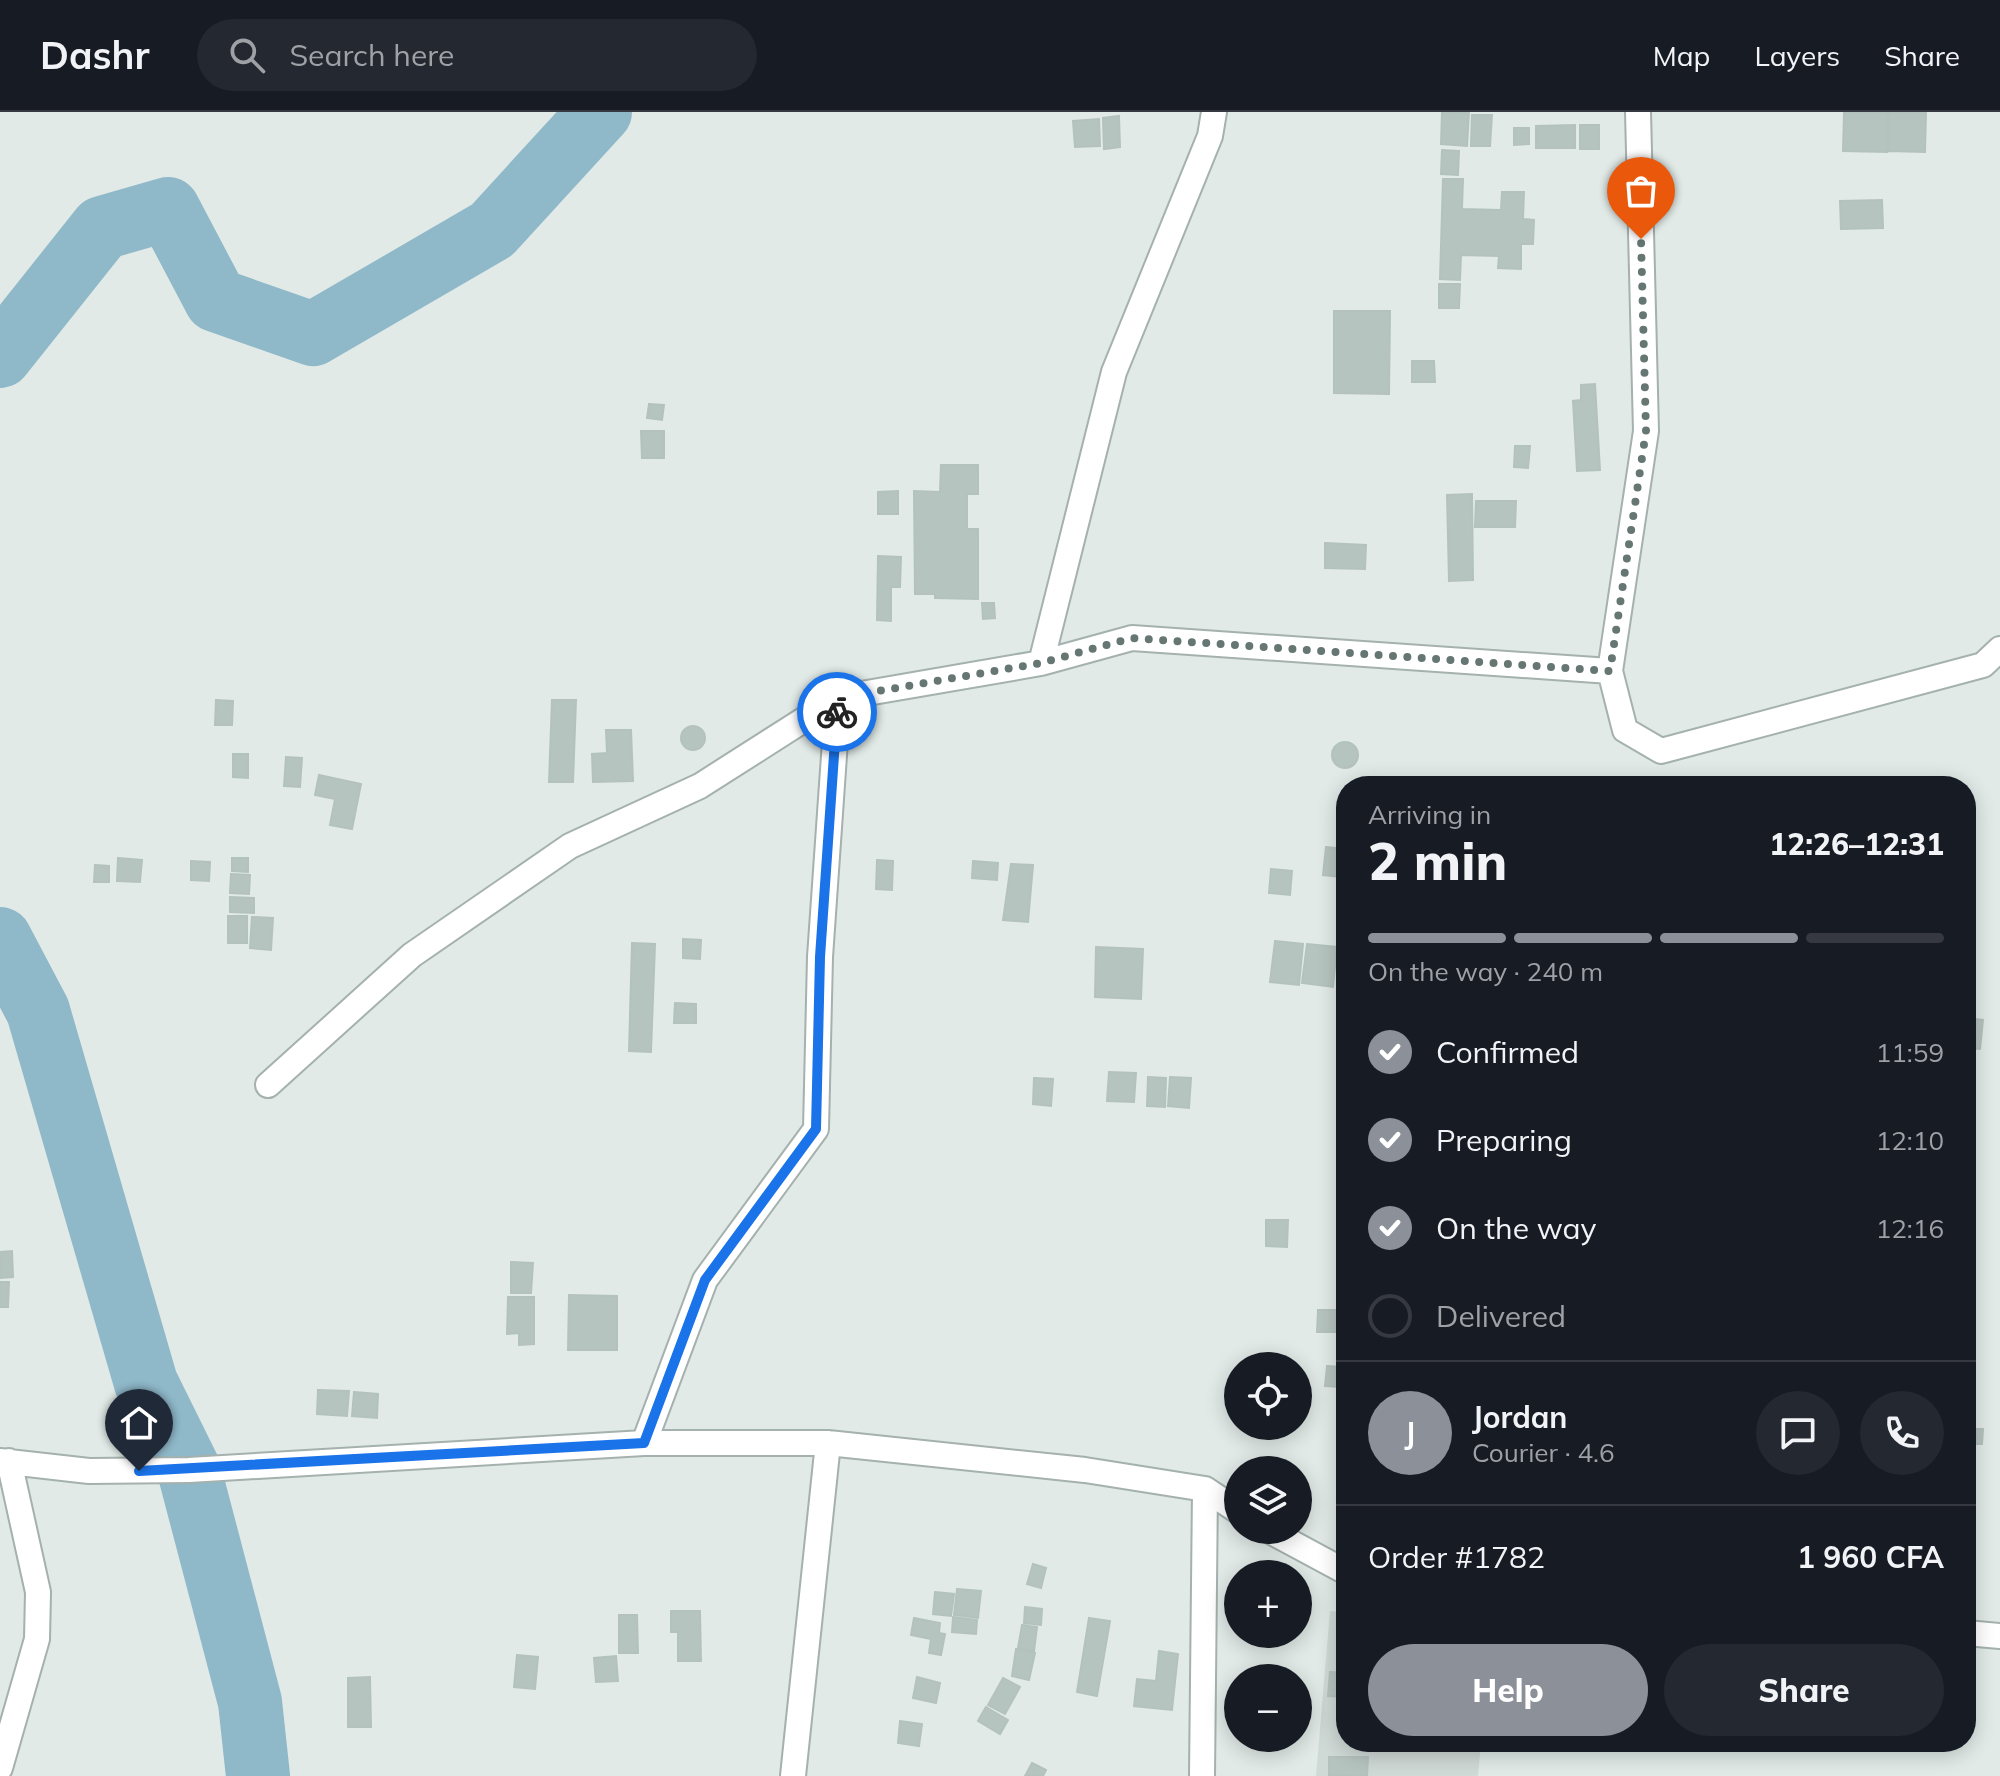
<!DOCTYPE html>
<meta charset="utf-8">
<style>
:root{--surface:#171b24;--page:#242831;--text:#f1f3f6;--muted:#9ea1a6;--line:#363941;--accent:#8c9099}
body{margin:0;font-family:Mulish,sans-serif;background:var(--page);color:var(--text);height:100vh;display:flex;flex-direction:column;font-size:30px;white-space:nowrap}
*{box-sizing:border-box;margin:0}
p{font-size:26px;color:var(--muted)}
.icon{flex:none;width:44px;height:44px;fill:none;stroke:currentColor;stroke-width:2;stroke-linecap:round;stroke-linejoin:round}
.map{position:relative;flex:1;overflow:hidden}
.panel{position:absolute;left:1336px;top:664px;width:640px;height:976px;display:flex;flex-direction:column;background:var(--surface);border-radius:32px;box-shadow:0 4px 20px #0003}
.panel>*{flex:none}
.controls{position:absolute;left:1224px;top:1240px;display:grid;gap:16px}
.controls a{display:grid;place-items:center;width:88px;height:88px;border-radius:50%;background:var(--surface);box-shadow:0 4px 20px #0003;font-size:40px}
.pin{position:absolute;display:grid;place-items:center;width:68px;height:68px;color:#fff;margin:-82px -34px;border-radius:50% 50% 50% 0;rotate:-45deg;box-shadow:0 0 8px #0007}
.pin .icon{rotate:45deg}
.courier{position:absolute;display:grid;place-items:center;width:80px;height:80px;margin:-40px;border:6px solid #1a73e8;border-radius:50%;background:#fff;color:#222;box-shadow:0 2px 10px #0007}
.head em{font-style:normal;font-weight:800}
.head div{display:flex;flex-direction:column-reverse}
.head{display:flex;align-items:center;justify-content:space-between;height:136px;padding:0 32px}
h1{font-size:52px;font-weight:800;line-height:60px}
.bar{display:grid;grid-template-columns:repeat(4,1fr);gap:12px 8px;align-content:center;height:96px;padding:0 32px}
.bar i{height:10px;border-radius:6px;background:var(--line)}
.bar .selected{background:var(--accent)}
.bar p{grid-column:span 4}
.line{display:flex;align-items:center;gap:20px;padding:0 32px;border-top:2px solid var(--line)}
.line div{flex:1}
.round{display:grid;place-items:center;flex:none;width:84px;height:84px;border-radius:42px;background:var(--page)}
ol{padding:0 32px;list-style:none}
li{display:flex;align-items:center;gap:24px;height:88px}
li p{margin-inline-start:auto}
li .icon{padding:8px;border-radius:50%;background:var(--accent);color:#fff;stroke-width:4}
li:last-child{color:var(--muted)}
li i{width:44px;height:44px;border:4px solid var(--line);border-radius:50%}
.action{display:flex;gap:16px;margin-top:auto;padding:16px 32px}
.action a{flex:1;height:92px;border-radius:48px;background:var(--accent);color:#fff;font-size:32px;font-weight:800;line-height:92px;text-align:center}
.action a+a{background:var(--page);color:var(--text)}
header{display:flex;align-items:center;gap:48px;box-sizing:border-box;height:112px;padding:0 40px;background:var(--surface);border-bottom:2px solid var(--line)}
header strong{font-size:38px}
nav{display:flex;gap:44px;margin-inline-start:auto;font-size:28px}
.search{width:560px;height:72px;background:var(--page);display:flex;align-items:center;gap:20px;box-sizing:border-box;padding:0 28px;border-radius:44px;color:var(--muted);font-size:30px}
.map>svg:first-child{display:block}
.built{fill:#cfd9d6}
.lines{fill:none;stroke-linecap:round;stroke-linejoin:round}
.river{stroke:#8fb8c9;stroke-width:64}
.building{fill:#b6c4c0;stroke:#b4c2be;stroke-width:2}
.minor-casing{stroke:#a4b1ae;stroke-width:28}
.minor{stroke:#fff;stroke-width:24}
.done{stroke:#667673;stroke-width:8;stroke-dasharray:0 14.4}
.route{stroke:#1a73e8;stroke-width:10}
</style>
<header>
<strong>Dashr</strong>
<div class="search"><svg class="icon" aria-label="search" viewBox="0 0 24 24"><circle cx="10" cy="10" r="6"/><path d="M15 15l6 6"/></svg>Search here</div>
<nav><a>Map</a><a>Layers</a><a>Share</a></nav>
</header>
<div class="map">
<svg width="2000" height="1664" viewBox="0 0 2000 1664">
<rect width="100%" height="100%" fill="#e1eae7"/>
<path class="built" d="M1330 1499 1346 1500V1630H1481L1478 1664H1316Z"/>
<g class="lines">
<path class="river" d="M0 244 102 116 168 97 216 188 313 222 492 118 600 0
M0 827 38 899 146 1271 189 1358 250 1590 258 1664"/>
</g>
<path class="building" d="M1442 0H1469L1467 34 1441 32Z
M1844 0H1887V40L1843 39Z
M1889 0H1926L1925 40 1889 39Z
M1472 3H1492L1490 34H1471Z
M1119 4 1120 35 1104 37 1103 6Z
M1099 7 1100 34 1075 35 1073 9Z
M1575 13V36H1536V14Z
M1580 13H1599V37H1580Z
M1514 16H1529V32L1514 33Z
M1442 38 1459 39 1458 63 1441 62Z
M1443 67H1463L1462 97 1501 98 1502 80H1524L1523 107 1534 108 1533 132H1521V157L1498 156 1499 144 1461 143 1460 168 1440 167Z
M1882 88 1883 116 1841 117 1840 89Z
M1439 172H1460L1459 196H1439Z
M1334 199H1390L1389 282 1334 281Z
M1412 249H1434L1435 270H1412Z
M1595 272 1600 358 1577 359 1573 289 1581 288V273Z
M649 292 664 293 662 308 647 306Z
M641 319H664V346H642Z
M1515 334H1530L1528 356 1514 355Z
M941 353H978V382H967V417H978V487L935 486V482H915L914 379 940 380Z
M898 379V402H878V380Z
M1472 382 1473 468 1449 469 1447 383Z
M1476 389H1516L1515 415H1475Z
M1325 431 1366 433 1365 457 1325 456Z
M878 444 901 445 900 475H891V509L877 508Z
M982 491H994L995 506 983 507Z
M216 588 233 589 232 613H215Z
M552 588H576L573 670H549Z
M681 626a12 12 0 1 1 24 0a12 12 0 1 1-24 0Z
M606 618H631L633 669 593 670 592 642 607 641Z
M1332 643a13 13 0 1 1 26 0a13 13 0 1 1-26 0Z
M233 642H248V666L233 665Z
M286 645 302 646 300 675 284 674Z
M319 663 361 672 352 717 330 713 335 687 315 683Z
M1326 735 1344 737 1341 765 1323 763Z
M118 746 142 748 140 770 117 769Z
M232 746H248V760L232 759Z
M877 748 893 749 892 778 876 777Z
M191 749 210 750 209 769 191 768Z
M973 749 998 751 997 768 972 766Z
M1011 752 1033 753 1028 810 1003 808Z
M95 753 109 754V770H94Z
M1271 757 1292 759 1290 783 1269 781Z
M231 762 250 763 249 782 230 781Z
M230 785 254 786V801L230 800Z
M228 804H247V831H228Z
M252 805 273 806 271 838 250 836Z
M683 827 701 828 700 847 683 846Z
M1275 829 1303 832 1299 873 1270 870Z
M632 831 655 832 651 940 629 939Z
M1307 832 1337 835 1333 875 1302 871Z
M1096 835 1143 837 1141 887 1095 885Z
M675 891 696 892V911H674Z
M1966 906 1983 908 1980 937 1966 936Z
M1109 960 1136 961 1134 990 1107 989Z
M1148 965 1166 966 1165 995 1147 994Z
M1170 965 1191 966 1189 996 1168 994Z
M1034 966 1053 967 1051 994 1033 992Z
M1266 1108H1288L1287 1135 1266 1134Z
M12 1139 13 1165 0 1166V1140Z
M511 1150 533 1151 531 1181H511Z
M0 1170H9L8 1195H0Z
M569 1183 617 1184V1238H568Z
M508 1185H534V1232L519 1233V1221L507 1222Z
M1318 1198H1344V1220H1317Z
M1263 1246 1289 1248 1288 1254H1262Z
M1327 1254 1341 1255 1340 1275 1325 1274Z
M318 1278 349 1279 347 1304 317 1302Z
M354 1280 378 1282 377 1306 352 1304Z
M1966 1317H1983L1982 1332H1966Z
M1033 1452 1046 1456 1041 1476 1027 1472Z
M957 1477 981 1479 978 1506 954 1503Z
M935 1480 954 1482 951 1504 933 1502Z
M1025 1495 1042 1497 1041 1513 1024 1511Z
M671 1499H700L701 1549H678V1520H671Z
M619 1503H637L638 1541H619Z
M953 1505 977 1508 976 1522 952 1520Z
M914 1506 940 1511 939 1521 945 1522 941 1543 929 1541 931 1527 911 1523Z
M1089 1506 1110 1509 1097 1584 1077 1580Z
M1022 1513 1037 1515 1034 1539 1018 1536Z
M1016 1537 1035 1541 1029 1568 1012 1564Z
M1159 1539 1178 1542 1172 1598 1134 1594 1137 1567 1156 1569Z
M517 1543 538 1545 535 1577 514 1575Z
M616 1544 618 1569 596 1570 594 1546Z
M1330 1560 1346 1561V1585L1328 1584Z
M370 1565 371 1615H348V1566Z
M917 1565 940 1571 936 1591 913 1586Z
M1003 1566 1020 1575 1005 1602 988 1593Z
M986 1595 1008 1608 1000 1622 978 1609Z
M900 1609 922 1612 919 1634 898 1631Z
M1329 1645H1368L1367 1664H1329Z
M1032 1651 1046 1658 1043 1664H1025Z"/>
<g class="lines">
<g class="minor-casing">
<path id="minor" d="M1041 551 1114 260 1210 24 1214 0
M1610 559 1625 618 1661 639 1983 553 2000 537
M268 973 412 843 570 734 700 674 838 586 1041 551 1132 526 1610 559 1646 319 1638 0
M644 1331 705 1168 816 1017 820 845 838 586
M0 1349 89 1359 189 1358 644 1331H828L1085 1358 1205 1377 1238 1399
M1268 1418 1346 1460
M1966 1521 2000 1524
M0 1656 37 1527 38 1480 9 1349
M793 1664 828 1331
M1202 1664 1205 1377"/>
</g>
<use href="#minor" class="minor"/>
</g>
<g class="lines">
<path class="done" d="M837 600 838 586 1041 551 1132 526 1610 559 1646 319 1641 127"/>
<path class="route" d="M139 1359 644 1331 705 1168 816 1017 820 845 837 600"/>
</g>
</svg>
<div class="controls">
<a><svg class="icon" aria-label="locate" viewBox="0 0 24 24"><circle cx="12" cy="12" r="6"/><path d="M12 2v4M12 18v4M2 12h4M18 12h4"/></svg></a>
<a><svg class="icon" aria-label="layers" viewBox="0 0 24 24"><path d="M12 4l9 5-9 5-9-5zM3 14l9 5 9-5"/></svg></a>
<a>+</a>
<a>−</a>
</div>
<div class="pin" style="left:1641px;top:127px;background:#ea580c"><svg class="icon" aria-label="bag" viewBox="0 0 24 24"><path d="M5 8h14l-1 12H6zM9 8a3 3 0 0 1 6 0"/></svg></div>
<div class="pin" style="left:139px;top:1359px;background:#1f2937"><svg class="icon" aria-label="home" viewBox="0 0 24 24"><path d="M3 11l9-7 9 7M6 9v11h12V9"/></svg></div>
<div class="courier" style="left:837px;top:600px"><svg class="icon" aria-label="bike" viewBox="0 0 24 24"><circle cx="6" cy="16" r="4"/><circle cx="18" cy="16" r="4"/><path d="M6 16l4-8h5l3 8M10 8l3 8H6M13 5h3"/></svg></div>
<section class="panel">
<div class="head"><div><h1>2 min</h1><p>Arriving in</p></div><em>12:26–12:31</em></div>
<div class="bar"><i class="selected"></i><i class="selected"></i><i class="selected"></i><i></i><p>On the way · 240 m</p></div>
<ol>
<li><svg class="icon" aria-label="check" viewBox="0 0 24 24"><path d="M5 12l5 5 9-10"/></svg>Confirmed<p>11:59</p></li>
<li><svg class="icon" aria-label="check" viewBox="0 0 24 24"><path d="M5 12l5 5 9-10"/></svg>Preparing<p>12:10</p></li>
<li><svg class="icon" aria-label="check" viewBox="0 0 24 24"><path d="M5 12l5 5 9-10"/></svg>On the way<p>12:16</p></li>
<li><i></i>Delivered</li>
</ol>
<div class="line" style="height:144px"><b class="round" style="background:var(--accent);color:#fff">J</b><div><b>Jordan</b><p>Courier · 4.6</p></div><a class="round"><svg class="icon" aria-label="chat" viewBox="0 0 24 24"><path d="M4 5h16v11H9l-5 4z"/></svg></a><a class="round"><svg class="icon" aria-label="phone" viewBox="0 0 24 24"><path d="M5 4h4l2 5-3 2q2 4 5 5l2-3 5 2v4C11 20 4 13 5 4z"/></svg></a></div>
<div class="line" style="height:104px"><div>Order #1782</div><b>1 960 CFA</b></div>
<div class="action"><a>Help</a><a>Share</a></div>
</section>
</div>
